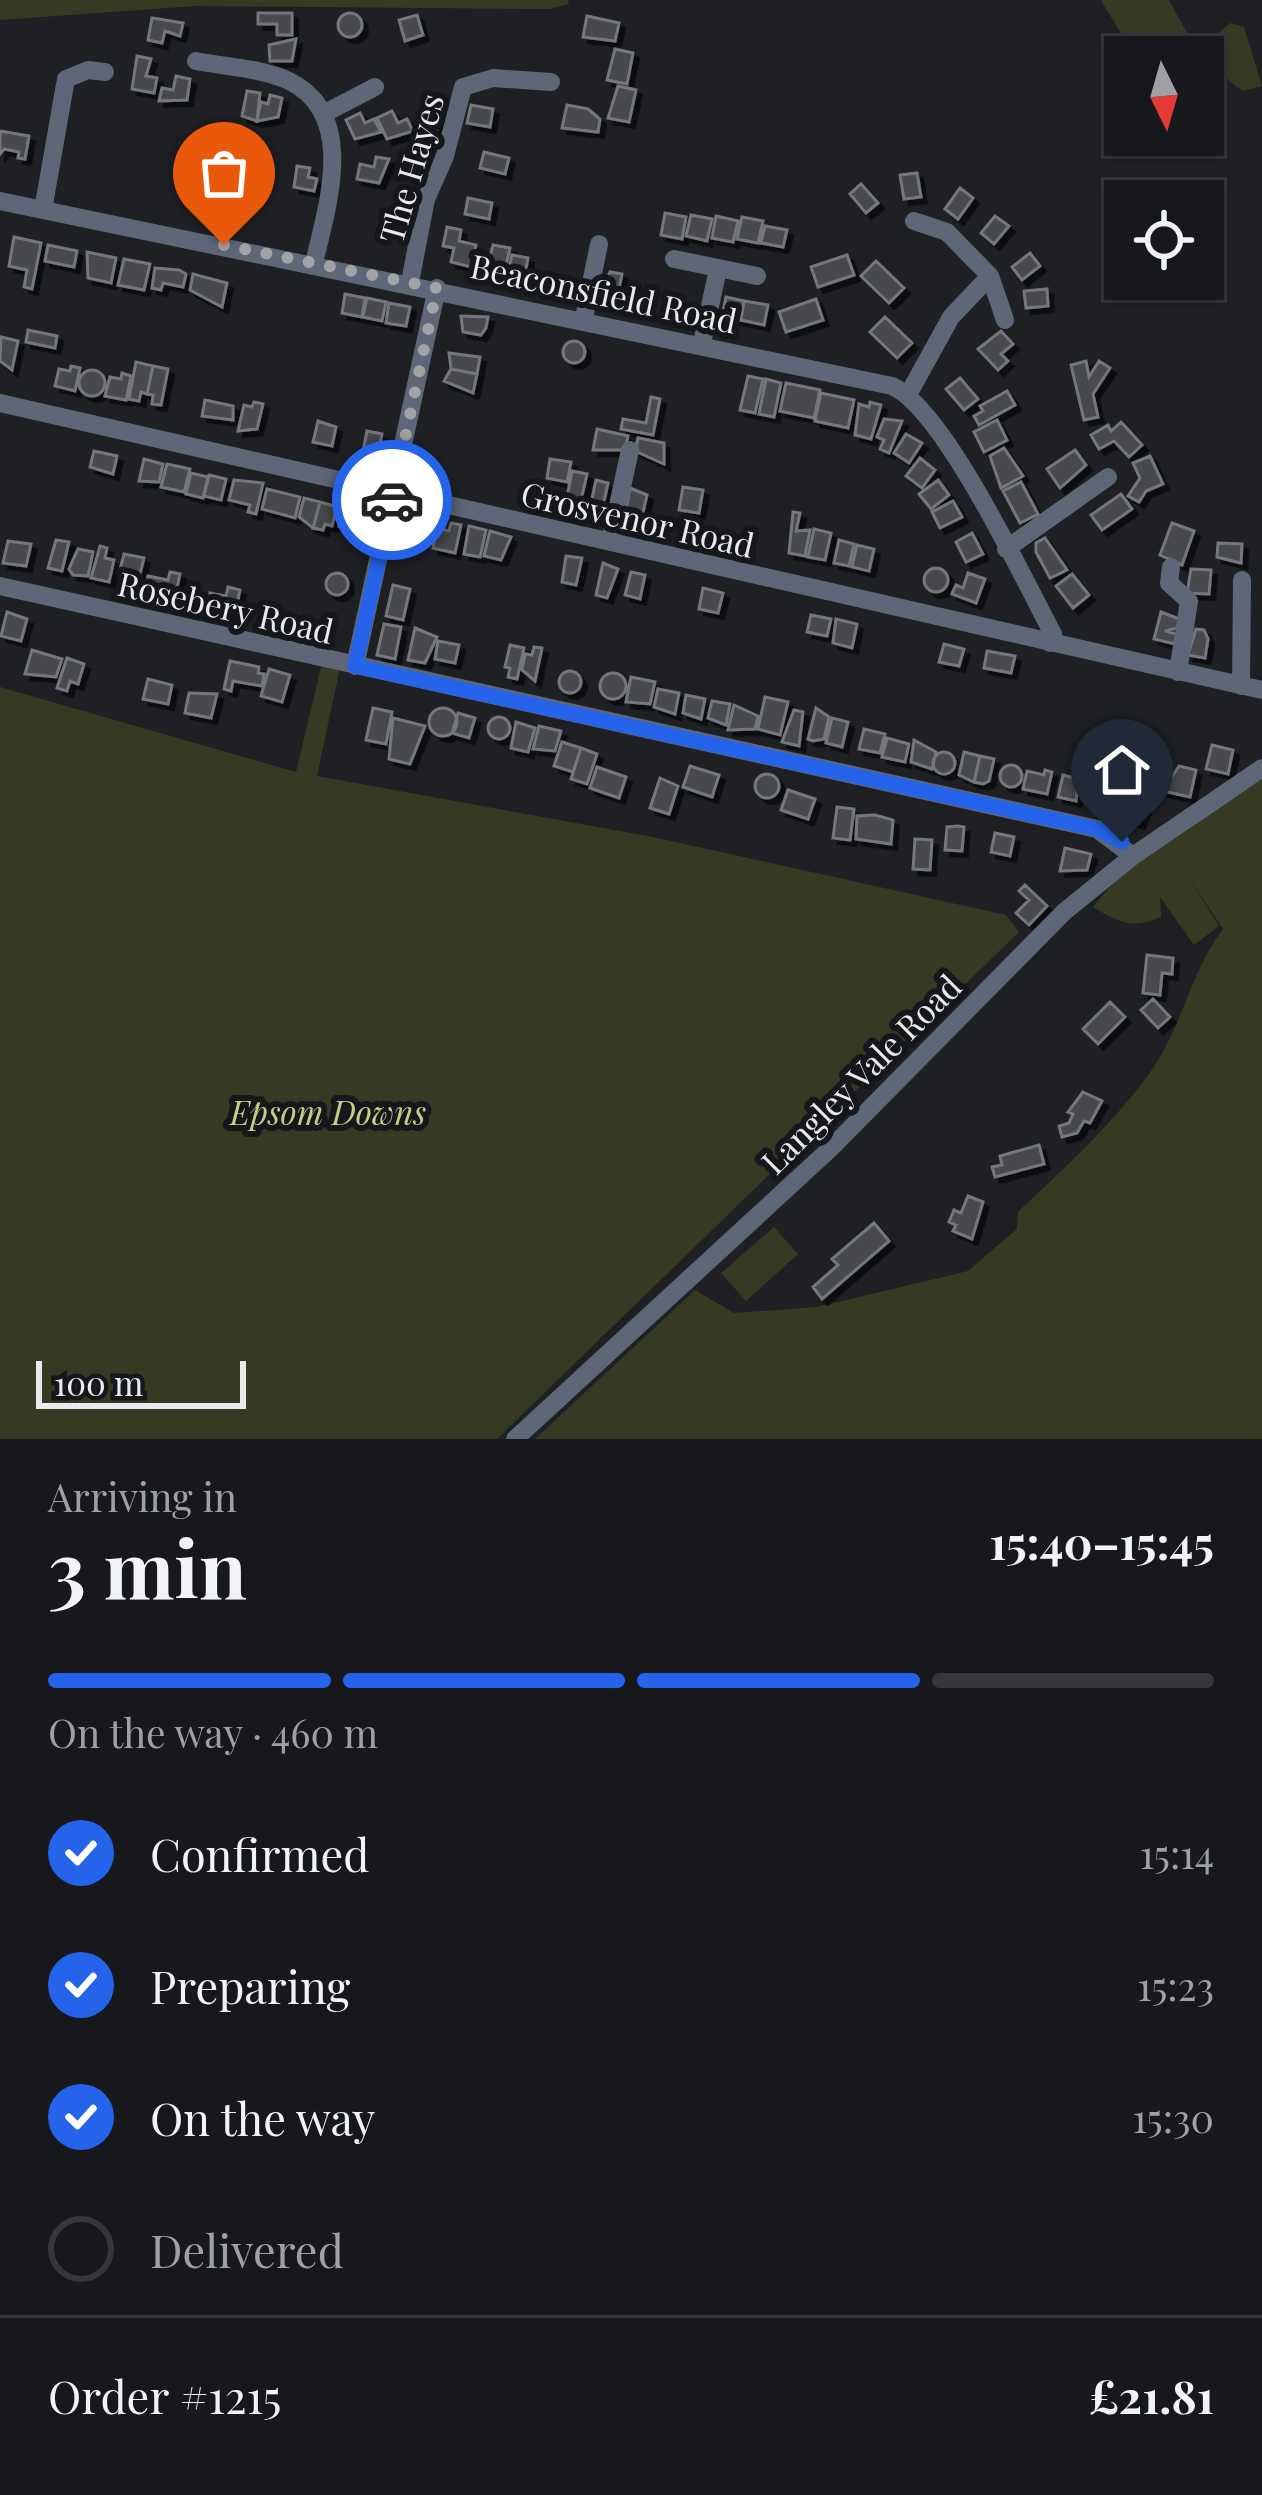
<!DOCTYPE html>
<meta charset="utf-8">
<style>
:root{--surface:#16181b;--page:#232528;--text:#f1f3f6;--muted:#9ea0a3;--line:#35373a;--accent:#2563eb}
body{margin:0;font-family:"Playfair Display",serif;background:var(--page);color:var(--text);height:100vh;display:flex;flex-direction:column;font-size:45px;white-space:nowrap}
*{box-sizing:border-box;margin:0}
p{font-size:39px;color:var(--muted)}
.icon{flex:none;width:66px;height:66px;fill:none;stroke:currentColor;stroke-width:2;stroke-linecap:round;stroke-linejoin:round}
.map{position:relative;height:1439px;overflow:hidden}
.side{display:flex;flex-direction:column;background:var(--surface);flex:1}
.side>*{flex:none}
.needle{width:78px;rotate:175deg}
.fabs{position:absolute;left:1104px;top:36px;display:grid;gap:24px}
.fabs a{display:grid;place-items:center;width:120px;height:120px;border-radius:0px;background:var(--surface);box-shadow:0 3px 9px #0004,0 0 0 3px var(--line);font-size:60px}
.scale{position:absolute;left:36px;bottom:30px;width:210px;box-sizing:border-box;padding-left:12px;border:6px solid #e8eaed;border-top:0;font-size:33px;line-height:42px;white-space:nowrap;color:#e8eaed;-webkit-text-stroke:9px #15171b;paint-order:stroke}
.pin{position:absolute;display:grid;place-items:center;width:102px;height:102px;color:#fff;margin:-123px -51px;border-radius:50% 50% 50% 0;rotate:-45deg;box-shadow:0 0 12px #0007}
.pin .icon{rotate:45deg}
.courier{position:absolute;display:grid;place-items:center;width:120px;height:120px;margin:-60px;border:9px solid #2563eb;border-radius:50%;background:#fff;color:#222;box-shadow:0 3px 15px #0007}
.summary em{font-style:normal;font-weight:700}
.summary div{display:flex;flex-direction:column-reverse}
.summary{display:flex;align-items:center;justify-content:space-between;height:204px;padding:0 48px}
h1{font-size:78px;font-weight:700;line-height:90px}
.bar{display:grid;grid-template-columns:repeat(4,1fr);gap:18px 12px;align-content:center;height:144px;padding:0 48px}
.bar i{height:15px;border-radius:9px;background:var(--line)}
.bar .on{background:var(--accent)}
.bar p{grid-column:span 4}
.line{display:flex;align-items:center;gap:30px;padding:0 48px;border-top:3px solid var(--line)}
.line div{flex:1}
ol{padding:0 48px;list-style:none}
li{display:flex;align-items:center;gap:36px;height:132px}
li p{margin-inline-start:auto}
li .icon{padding:12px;border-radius:50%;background:var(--accent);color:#fff;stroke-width:4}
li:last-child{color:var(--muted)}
li i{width:66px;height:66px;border:6px solid var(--line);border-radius:50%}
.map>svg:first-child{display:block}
.green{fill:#363a22}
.building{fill:#46484d;stroke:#74777c;stroke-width:3;filter:url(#shadow)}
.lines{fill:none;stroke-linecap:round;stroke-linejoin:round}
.minor{stroke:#5e6778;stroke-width:18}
.done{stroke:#a1a3a7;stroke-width:12;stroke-dasharray:0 21.6}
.route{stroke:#2563eb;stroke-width:15}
.labels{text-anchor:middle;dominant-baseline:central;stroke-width:12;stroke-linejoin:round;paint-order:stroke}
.street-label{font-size:33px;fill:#e8eaed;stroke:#15171b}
.park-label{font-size:33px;font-style:italic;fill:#c1cf87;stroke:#15171b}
</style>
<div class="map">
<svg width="1262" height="1439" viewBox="0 0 1262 1439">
<defs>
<filter id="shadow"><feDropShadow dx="5.5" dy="5.5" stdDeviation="0" flood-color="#0009"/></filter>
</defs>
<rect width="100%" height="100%" fill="#1e2024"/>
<path class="green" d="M0 0H568L569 4 549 9 195 6 0 20Z
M1101 0H1169L1200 57H1135Z
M1230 23 1244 27 1262 86 1243 91C1223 78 1216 66 1206 44Z
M321 667 340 668 317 776 653 837 1006 915 1019 932 497 1439H0V687L296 772Z
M1262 779V1439H535L695 1290 734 1313 817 1307 968 1271 1017 1229 1018 1212C1062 1171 1139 1100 1166 1046 1187 1006 1195 966 1223 929L1187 875 1219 926 1194 945 1160 897 1161 917C1132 930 1118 922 1093 907 1136 851 1204 819 1262 779Z
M774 1227 798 1254 746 1301 721 1273Z"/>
<path class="building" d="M258 13H292V35H277V24H258Z
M338 25a12 12 0 1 1 24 0a12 12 0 1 1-24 0Z
M417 15 423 35 405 41 399 20Z
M587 16 619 23 615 41 583 37Z
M152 18 183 23 180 36 165 31 162 43 148 40Z
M296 39 292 61H270L269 45Z
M615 49 633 53 627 84 607 80Z
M137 56 151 59 146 76 157 78 154 93 132 89Z
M176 76 190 79 187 100 159 101 162 88 173 90Z
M618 86 636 90 629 122 608 118Z
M247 91 260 93 257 121 242 116Z
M270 95 282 98 278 117 257 121 261 102 268 104Z
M429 98 442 100 435 139 422 137Z
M471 105 493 109 490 127 467 123Z
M567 105 588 109 600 119 598 132 562 128Z
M392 111 398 123 407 119 413 131 387 139 377 118Z
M360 113 365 123 374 119 381 132 355 139 346 120Z
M0 131 29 136 25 159 18 158 19 152 4 149 0 154Z
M484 152 509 158 505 174 480 168Z
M376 157 389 159 379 183 357 179 360 164 374 167Z
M297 166 310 168 308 177 317 179 314 191 294 187Z
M917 173 921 197 904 199 900 175Z
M861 184 878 203 866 213 850 194Z
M960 188 973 198 958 219 945 209Z
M468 198 492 203 489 219 465 214Z
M665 213 686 217 682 239 661 235Z
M691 215 712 219 707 241 686 236Z
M716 216 738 221 733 242 712 238Z
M995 216 1009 226 994 244 981 233Z
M742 217 763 221 758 243 737 239Z
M765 226 787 230 783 247 761 243Z
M447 227 461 230 459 241 476 245 471 267 451 262 454 248 443 246Z
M14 237 41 243 32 289 24 287 27 270 9 266Z
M48 245 77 251 74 267 45 261Z
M493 245 510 248 504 274 487 270Z
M87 252 116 258 111 283 88 278Z
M1030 253 1040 266 1022 280 1012 267Z
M512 255 528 258 524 280 507 276Z
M847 255 854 275 818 287 811 267Z
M124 259 150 264 144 290 118 285Z
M876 261 904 288 889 303 861 276Z
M155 268 179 270 186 274 183 287 163 283 161 290 152 288Z
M610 272 622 274 617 299 599 296Z
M193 274 227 283 222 307 190 290Z
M1047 289 1048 306 1026 308 1024 291Z
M345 294 365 298 362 317 342 313Z
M726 297 744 301 741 320 722 317Z
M367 298 386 302 382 321 363 317Z
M816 299 823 320 786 332 779 312Z
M744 301 768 305 764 325 741 320Z
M389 303 410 307 406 326 386 323Z
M461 316 488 317 486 328 481 335 463 332Z
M885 317 912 343 897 358 870 332Z
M28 330 57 336 55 348 26 342Z
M1001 331 1013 344 1001 354 1008 361 998 370 978 349Z
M1 337 18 341 12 370 0 361Z
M563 352a11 11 0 1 1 22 0a11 11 0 1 1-22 0Z
M449 353 480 357 477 374 451 369Z
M1086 361 1089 377 1099 361 1110 368 1093 394 1098 417 1084 420 1071 365Z
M136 362 153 366 147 394 141 392 139 401 129 399Z
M71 366 80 368 75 391 55 386 59 369 70 371Z
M153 366 168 369 161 405 152 404 153 395 147 394Z
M451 369 477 374 473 393 444 381Z
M79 383a13 13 0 1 1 26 0a13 13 0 1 1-26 0Z
M122 373 131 376 126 400 105 396 110 377 121 379Z
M748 376 763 379 755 413 740 410Z
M960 378 978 399 964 410 946 389Z
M766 379 781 383 774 417 759 414Z
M786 383 820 390 814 418 780 411Z
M1007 391 1015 405 979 425 974 416 983 411 980 406Z
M821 393 854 400 848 428 815 421Z
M651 397 660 399 653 435 621 429 623 419 646 423Z
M205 400 233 406V420L202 416Z
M254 402 263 404 257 429 238 431 244 405 252 407Z
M870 402 881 405 871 439 855 435 859 404 869 407Z
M884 419 902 421 889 453 880 449 884 440 877 437Z
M997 420 1007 440 984 452 974 432Z
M318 421 336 427 332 446 313 442Z
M1121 422 1142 445 1129 457 1114 441 1099 449 1091 435 1108 425 1111 431Z
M597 429 628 436 625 450H593Z
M367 431 382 434 375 469 360 465Z
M906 434 922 443 909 463 894 453Z
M638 438 664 443V464L635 451Z
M1004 448 1023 476 1001 488 990 456Z
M1075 450 1086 465 1060 488 1047 469Z
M94 451 117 456 113 474 90 467Z
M1150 456 1163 484 1146 491 1139 502 1128 496 1140 478 1133 463Z
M920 458 935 470 922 488 906 476Z
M144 459 163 464 159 482 139 481Z
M550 459 571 462 567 482 547 478Z
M167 464 190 469 184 492 161 487Z
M572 471 587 474 581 500 567 497Z
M191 473 208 477 203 498 186 494Z
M209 475 226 479 221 500 204 496Z
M234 480 263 483 256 514 248 512 250 505 229 500Z
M596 480 608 483 602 511 590 508Z
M938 480 949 495 931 509 919 494Z
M1021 482 1038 514 1020 523 1003 491Z
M683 487 703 490 699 513 679 510Z
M630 488 647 495 641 521 625 515Z
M267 489 300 497 295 518 262 509Z
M1121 494 1132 509 1102 530 1091 515Z
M304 498 320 502 313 528 299 517Z
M953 501 962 517 940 528 932 512Z
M320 502 337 507 332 526 325 524 323 530 313 528Z
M344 506 367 512 362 531 339 526Z
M793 512 800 513 796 531 810 530 805 556 789 553Z
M406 514 437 521 433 541 401 534Z
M451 523 461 525 455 553 433 548 437 528 449 531Z
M1172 523 1194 531 1182 565 1160 555Z
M469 526 486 530 480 557 464 554Z
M814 529 831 533 825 560 808 557Z
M490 531 511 537 501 560 484 556Z
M972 533 983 554 966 562 956 542Z
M1045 538 1067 570 1050 578 1036 552V543Z
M56 540 69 542 62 571 48 568Z
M839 540 854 544 849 566 834 563Z
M8 541 31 544 26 566 3 563Z
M1218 543 1242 544 1241 563 1217 557Z
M857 545 874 549 869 571 852 567Z
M100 546 107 548 105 558 114 560 109 582 91 578Z
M78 549 93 552 88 576 73 575 69 569Z
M124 554 144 558 137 586 127 584 126 575 119 574Z
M566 556 582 558 576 585 562 582Z
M603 563 618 569 607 598 596 595Z
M924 580a12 12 0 1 1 24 0a12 12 0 1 1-24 0Z
M1191 569 1211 570 1209 594 1187 593Z
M170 572 180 574 174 602 144 595 148 576 168 580Z
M631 572 645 575 640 599 625 595Z
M968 573 985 579 976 603 952 594 956 585 963 588Z
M326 584a11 11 0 1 1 22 0a11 11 0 1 1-22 0Z
M1072 574 1089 595 1073 608 1056 586Z
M393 585 410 589 403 620 386 616Z
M228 587 240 590 235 613 211 611 210 593 226 596Z
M703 588 723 593 718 613 699 609Z
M7 612 27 619 21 641 1 636Z
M1161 612 1182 620 1181 627 1165 631 1181 635 1179 645 1154 639Z
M811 615 831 619 827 636 807 632Z
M836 619 857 624 852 648 833 643Z
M384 624 401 627 395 659 377 655Z
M415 628 437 637 425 663 408 660Z
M1196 629 1204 630 1208 639 1205 658 1188 655Z
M438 641 459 645 455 663 435 659Z
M944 644 964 649 959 666 939 662Z
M510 645 524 648 517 679 508 677 510 668 505 667Z
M534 647 542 648 535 681 522 670 525 654 532 655Z
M32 650 62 659 56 677 25 674Z
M987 651 1015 656 1011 673 984 668Z
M67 658 84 664 78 684 70 681 67 691 57 688Z
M230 661 259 667 258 673 264 674 262 686 233 681 231 691 224 689Z
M269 669 290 675 282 702 261 696Z
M559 682a11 11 0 1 1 22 0a11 11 0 1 1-22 0Z
M600 686a13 13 0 1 1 26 0a13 13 0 1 1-26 0Z
M631 677 655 682 650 704 626 702Z
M148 679 172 685 168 704 143 699Z
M658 689 679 693 675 714 654 707Z
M189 693 217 694 211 718 185 713Z
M686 695 705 699 701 719 683 713Z
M765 697 788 702 780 735 758 729Z
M712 701 730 704 726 725 708 718Z
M734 705 758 716 755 729 728 730Z
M429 722a14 14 0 1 1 28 0a14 14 0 1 1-28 0Z
M373 708 392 712 386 744 366 740Z
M816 708 829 717 824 739 813 741 808 739Z
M794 710 803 712 799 746 782 742Z
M458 713 475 718 469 738 452 733Z
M488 728a11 11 0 1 1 22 0a11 11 0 1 1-22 0Z
M393 718 425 726 410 764 389 759Z
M832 718 848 722 842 747 826 743Z
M516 722 535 728 528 752 511 748Z
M539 726 561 731 555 751 533 749Z
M864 729 885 734 880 753 859 749Z
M887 738 909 744 905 762 882 757Z
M914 740 936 752 932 769 911 762Z
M562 742 581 748 573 772 554 766Z
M1212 745 1233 750 1228 774 1206 769Z
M581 748 597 754 587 784 571 779Z
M933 763a11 11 0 1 1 22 0a11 11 0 1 1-22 0Z
M964 752 980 756 974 782 959 775Z
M980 756 994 759 989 781 983 784 974 782Z
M1000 776a11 11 0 1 1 22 0a11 11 0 1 1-22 0Z
M690 766 719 775 712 797 683 787Z
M1179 766 1196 770 1190 797 1163 791Z
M597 767 626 777 619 798 590 788Z
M1045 770 1052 772 1047 794 1023 789 1027 771 1044 775Z
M755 786a12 12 0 1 1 24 0a12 12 0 1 1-24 0Z
M1063 775 1078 779 1076 801 1058 797Z
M660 778 678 786 669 814 650 808Z
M788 790 815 799 808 819 781 810Z
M1116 803 1145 808 1139 823 1113 816Z
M837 807 854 809 850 840 833 838Z
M875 815 893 820 891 844 856 839 857 816Z
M958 826 964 827 962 851 945 850 947 827Z
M995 833 1014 837 1010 856 991 852Z
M915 839 932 840 930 870 913 869Z
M1065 848 1091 854 1087 870 1060 871Z
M1025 885 1047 906 1029 925 1016 913 1029 900 1019 891Z
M1147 955 1173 958 1172 974 1162 973 1160 995 1143 993Z
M1153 999 1170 1017 1158 1028 1141 1010Z
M1110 1002 1125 1017 1098 1044 1083 1029Z
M1083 1092 1102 1101 1090 1123 1084 1121 1077 1133 1062 1137 1059 1126 1069 1123 1073 1114 1068 1112Z
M1039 1145 1044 1164 995 1177 992 1167 1002 1165 1000 1156Z
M968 1196 983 1202 972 1239 953 1231 956 1225 949 1222 954 1210 961 1213Z
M874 1223 889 1241 822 1299 813 1287 838 1265 832 1259Z"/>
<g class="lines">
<path class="minor" d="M196 61C226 67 262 68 289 81 358 114 327 207 314 263
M323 114 375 87
M0 201 892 386C944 409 1023 578 1053 634L1050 643
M43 210 66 79 88 70 105 72
M674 259 757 276
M990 276 1005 320
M410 282 426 199 445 156 463 87 493 78 551 82
M584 318 599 244
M702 343 718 269
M909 393 951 317 990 276 947 232 914 221
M0 403 1262 690
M610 542 630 450
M1006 549 1108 477
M1171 567 1169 583 1189 601 1178 672
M0 586 1097 829 1133 856
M355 666 437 288
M1241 686 1242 580
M515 1439 831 1148 1064 912 1133 856 1262 768"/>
</g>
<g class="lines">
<path class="done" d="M224 245 437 288 392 500"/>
<path class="route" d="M392 500 355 666 1097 829 1122 842"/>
</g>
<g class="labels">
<g class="street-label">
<text transform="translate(410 168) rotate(-74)">The Hayes</text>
<text transform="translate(604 292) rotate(12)">Beaconsfield Road</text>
<text transform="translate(638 518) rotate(13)">Grosvenor Road</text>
<text transform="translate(226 606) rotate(13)">Rosebery Road</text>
<text transform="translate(860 1073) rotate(-45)">Langley Vale Road</text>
</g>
<g class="park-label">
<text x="328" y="1111">Epsom Downs</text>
</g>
</g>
</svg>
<div class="fabs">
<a><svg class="needle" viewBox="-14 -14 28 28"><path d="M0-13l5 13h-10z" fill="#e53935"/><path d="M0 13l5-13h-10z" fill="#9ea0a3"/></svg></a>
<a><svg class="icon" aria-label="locate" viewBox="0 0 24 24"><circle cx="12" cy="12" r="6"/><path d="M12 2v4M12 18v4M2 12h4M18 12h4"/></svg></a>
</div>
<div class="scale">100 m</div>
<div class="pin" style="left:224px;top:245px;background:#ea580c"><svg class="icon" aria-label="bag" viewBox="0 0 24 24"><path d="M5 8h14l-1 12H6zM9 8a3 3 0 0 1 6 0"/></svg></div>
<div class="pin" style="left:1122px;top:842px;background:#1f2937"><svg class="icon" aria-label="home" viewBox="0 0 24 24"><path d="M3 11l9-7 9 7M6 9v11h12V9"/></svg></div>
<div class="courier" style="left:392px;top:500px"><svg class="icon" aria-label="car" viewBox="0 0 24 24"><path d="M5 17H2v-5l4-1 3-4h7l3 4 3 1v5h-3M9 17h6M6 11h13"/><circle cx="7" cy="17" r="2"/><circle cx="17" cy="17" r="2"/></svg></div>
</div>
<section class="side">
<div class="summary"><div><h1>3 min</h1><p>Arriving in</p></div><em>15:40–15:45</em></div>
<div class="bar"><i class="on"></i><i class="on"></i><i class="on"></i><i></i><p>On the way · 460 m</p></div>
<ol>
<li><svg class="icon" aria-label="check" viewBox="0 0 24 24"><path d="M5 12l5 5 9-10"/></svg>Confirmed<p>15:14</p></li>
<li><svg class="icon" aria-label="check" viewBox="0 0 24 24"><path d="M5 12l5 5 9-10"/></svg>Preparing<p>15:23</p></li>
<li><svg class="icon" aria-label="check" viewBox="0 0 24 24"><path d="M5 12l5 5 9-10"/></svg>On the way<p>15:30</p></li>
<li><i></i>Delivered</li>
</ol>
<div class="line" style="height:156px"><div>Order #1215</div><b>£21.81</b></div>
</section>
